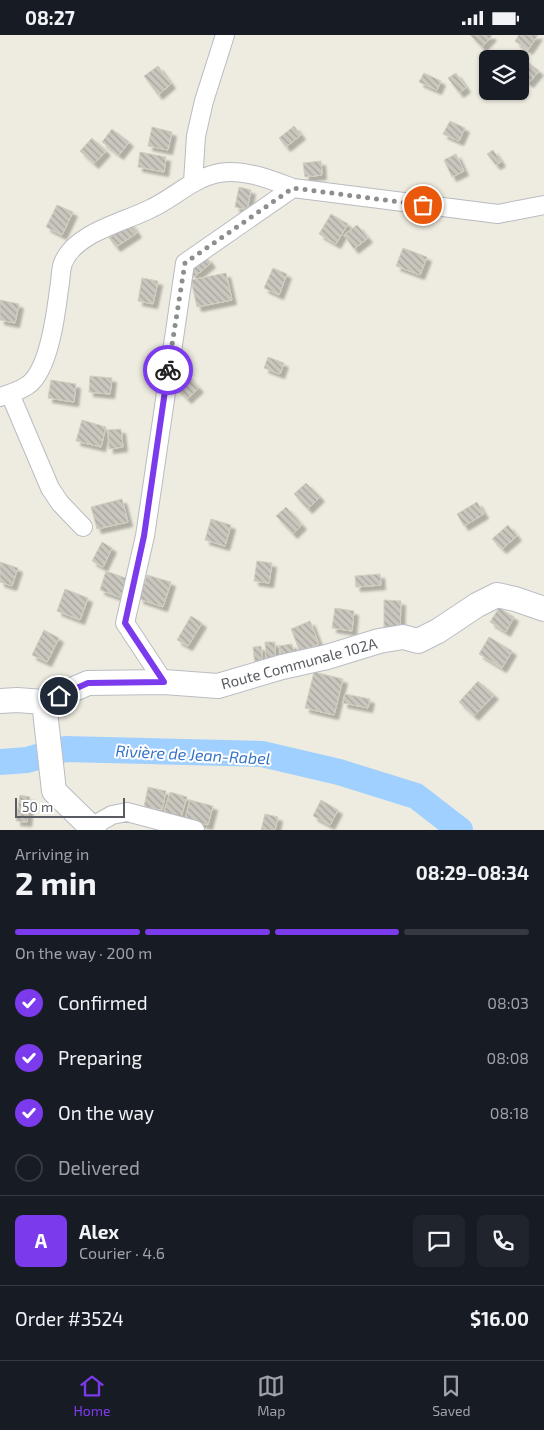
<!DOCTYPE html>
<meta charset="utf-8">
<style>
:root{--surface:#171b24;--page:#20242c;--text:#f1f3f6;--muted:#9ea1a6;--line:#363941;--accent:#7c3aed}
body{margin:0;font-family:"Exo 2",sans-serif;background:var(--page);color:var(--text);height:100vh;display:flex;flex-direction:column;font-size:19px;white-space:nowrap}
*{box-sizing:border-box;margin:0}
p{font-size:16px;color:var(--muted)}
.icon{flex:none;width:28px;height:28px;fill:none;stroke:currentColor;stroke-width:2;stroke-linecap:round;stroke-linejoin:round}
.map{position:relative;height:795px;overflow:hidden}
.sheet{display:flex;flex-direction:column;background:var(--surface);flex:1}
.sheet>*{flex:none}
.fabs{position:absolute;left:479px;top:15px;display:grid;gap:10px}
.fabs a{display:grid;place-items:center;width:50px;height:50px;border-radius:8px;background:var(--surface);box-shadow:0 1px 4px #0004;font-size:25px}
.scale{position:absolute;left:15px;bottom:12px;width:110px;box-sizing:border-box;padding-left:5px;border:2px solid #595d63;border-top:0;font-size:14px;line-height:18px;white-space:nowrap;color:#595d63;-webkit-text-stroke:4px #fff;paint-order:stroke}
.pin{position:absolute;display:grid;place-items:center;width:42px;height:42px;color:#fff;margin:-21px;border:2px solid #fff;border-radius:50%;box-shadow:0 1px 5px #0007}
.courier{position:absolute;display:grid;place-items:center;width:50px;height:50px;margin:-25px;border:4px solid #7c3aed;border-radius:50%;background:#fff;color:#222;box-shadow:0 1px 6px #0007}
.overview em{font-style:normal;font-weight:700}
.overview div{display:flex;flex-direction:column-reverse}
.overview{display:flex;align-items:center;justify-content:space-between;height:85px;padding:0 15px}
h1{font-size:32px;font-weight:700;line-height:38px}
.bar{display:grid;grid-template-columns:repeat(4,1fr);gap:8px 5px;align-content:center;height:60px;padding:0 15px}
.bar i{height:6px;border-radius:4px;background:var(--line)}
.bar .on{background:var(--accent)}
.bar p{grid-column:span 4}
.line{display:flex;align-items:center;gap:12px;padding:0 15px;border-top:1px solid var(--line)}
.line div{flex:1}
.round{display:grid;place-items:center;flex:none;width:52px;height:52px;border-radius:8px;background:var(--page)}
ol{padding:0 15px;list-style:none}
li{display:flex;align-items:center;gap:15px;height:55px}
li p{margin-inline-start:auto}
li .icon{padding:5px;border-radius:50%;background:var(--accent);color:#fff;stroke-width:4}
li:last-child{color:var(--muted)}
li i{width:28px;height:28px;border:2px solid var(--line);border-radius:50%}
.status{display:flex;justify-content:space-between;align-items:center;height:35px;padding:0 25px;background:var(--surface);direction:ltr}
.status svg{height:14px;fill:currentColor}
.tab-bar{display:flex;justify-content:space-around;align-items:center;height:70px;border-top:1px solid var(--line);background:var(--surface);font-size:14px;color:var(--muted)}
.tab-bar a{display:grid;justify-items:center;gap:2px}
.tab-bar .on{color:var(--accent)}
.map>svg:first-child{display:block}
.lines{fill:none;stroke-linecap:round;stroke-linejoin:round}
.river{stroke:#a0d0ff;stroke-width:26}
.building{fill:url(#building-back-hatch);stroke:#d3cebe;filter:url(#shadow)}
.street-casing{stroke:#b9bbc1;stroke-width:20}
.secondary-casing{stroke:#b9bdc4;stroke-width:26}
.street{stroke:#fff;stroke-width:18}
.secondary{stroke:#fff;stroke-width:24}
.done{stroke:#8d8f8f;stroke-width:5;stroke-dasharray:0 9}
.route{stroke:#7c3aed;stroke-width:6}
.labels{text-anchor:middle;dominant-baseline:central;stroke-width:4;stroke-linejoin:round;paint-order:stroke}
.street-label{font-size:15px;fill:#595d63;stroke:#fff}
.water-label{font-size:16px;font-style:italic;fill:#3473c5;stroke:#fff}
</style>
<div class="status"><b>08:27</b><svg viewBox="0 0 49 12"><path d="M0 12V9h3v3zM5 12V6h3v6zM10 12V3h3v9zM15 12V0h3v12zM26 1h20v11H26zM47 4h2v5h-2z"/></svg></div>
<div class="map">
<svg width="544" height="795" viewBox="0 0 544 795">
<defs>
<pattern id="building-back-hatch" width="6" height="6" patternUnits="userSpaceOnUse" patternTransform="scale(1.25)"><rect width="6" height="6" fill="#c9c6be"/><path d="M-1 5l2 2M0 0l6 6M5-1l2 2" fill="none" stroke="#a6a49e"/></pattern>
<filter id="shadow"><feDropShadow dx="4.5" dy="4.5" stdDeviation="1" flood-color="#0004"/></filter>
</defs>
<rect width="100%" height="100%" fill="#eeece0"/>
<g class="lines">
<path class="river" d="M0 727 27 725 65 714 262 719 339 737 416 761 460 795"/>
</g>
<path class="building" d="M470 0H491L492 1 482 12Z
M519 0H538L528 15 515 6Z
M487 18 499 23V24H488V28L484 26Z
M522 23 539 36 529 48 520 41V26Z
M158 31 171 49 158 60 144 41Z
M424 38 441 46 437 55 419 47Z
M456 38 466 53 459 58 448 43Z
M450 86 465 93 459 106 443 99Z
M294 91 301 100 286 112 279 103Z
M152 92 172 97 168 115 148 111Z
M112 94 129 107 119 120 102 107Z
M92 103 106 116 94 129 80 116Z
M493 115 501 127 496 130 487 119Z
M140 117 166 122 164 137 138 132Z
M456 119 464 136 452 142 444 125Z
M321 126 322 140 305 142 303 128Z
M239 152 251 155 247 175 235 172Z
M57 170 73 177 62 200 46 192Z
M331 179 348 189 336 209 319 199Z
M130 188 137 198 116 212 109 203Z
M357 190 368 203 354 214 344 200Z
M403 213 427 222 420 240 396 231Z
M206 222 211 228 194 242 189 236Z
M273 233 287 239 279 260 264 253Z
M226 238 232 265 197 272 191 245Z
M142 243 158 246 153 269 138 266Z
M0 265 19 269 15 288 0 285Z
M268 322 284 328 280 339 264 333Z
M186 339 199 353 187 364 174 351Z
M90 341 112 343 110 359 89 357Z
M51 345 76 349 74 367 48 363Z
M82 385 106 392 101 412 76 406Z
M121 394 123 412 109 414 108 395Z
M306 448 320 462 308 474 294 459Z
M122 464 128 487 97 494 91 472Z
M477 467 484 479 464 491 457 479Z
M286 472 302 490 293 499 276 481Z
M211 484 231 490 225 511 205 505Z
M508 490 517 501 502 514 492 504Z
M102 507 112 513 103 532 92 526Z
M257 526 272 528 269 548 254 546Z
M0 527 18 533 12 551 0 547Z
M106 536 131 545 125 564 100 555Z
M380 539 381 550 356 552 355 541Z
M147 540 171 547 163 572 139 564Z
M65 554 88 563 80 585 57 576Z
M384 565 401 566 400 596 384 595Z
M335 573 354 576 352 596 332 593Z
M499 573 514 582 506 597 490 587Z
M191 581 202 588 188 611 177 605Z
M310 586 319 609 300 617 291 594Z
M44 595 59 603 47 627 32 620Z
M489 602 512 616 502 633 479 619Z
M265 607H275V625L266 626Z
M292 609 295 623 282 625 279 611Z
M261 611 263 630 255 631 253 612Z
M314 637 343 644 334 680 305 673Z
M478 646 494 660 474 681 459 667Z
M345 659 370 664 368 673 343 668Z
M148 752 166 756 162 775 144 772Z
M170 757 187 762 181 782 164 777Z
M20 760 30 762 27 787 16 786Z
M190 765 213 771 208 790 185 785Z
M321 765 338 775 330 790 313 781Z
M265 779 278 782 275 795H261Z"/>
<g class="lines">
<g class="street-casing">
<path id="street" d="M193 147 196 101 204 66 225 0
M10 359 50 453 60 468 83 492
M0 362C9 359 20 356 28 350 49 335 56 279 59 254 61 246 60 236 63 228 75 197 126 187 152 173 175 162 193 143 219 138 245 134 269 144 293 153
M164 647 125 588 145 501 185 228 293 153 498 179 544 170
M91 792 112 780 127 777 195 795"/>
</g>
<g class="secondary-casing">
<path id="secondary" d="M0 666 17 665 44 667 88 648 164 647 218 651 282 632 327 622 379 606 403 602 418 606 438 596 477 570 497 560 515 564 544 574
M44 667 54 756 94 795"/>
</g>
<use href="#street" class="street"/>
<use href="#secondary" class="secondary"/>
</g>
<g class="lines">
<path class="done" d="M168 335 185 228 293 153 423 170"/>
<path class="route" d="M59 661 88 648 164 647 125 588 144 501 168 335"/>
</g>
<g class="labels">
<g class="street-label">
<text transform="translate(299 628) rotate(-15)">Route Communale 102A</text>
</g>
<g class="water-label">
<text transform="translate(193 719) rotate(3)">Rivière de Jean-Rabel</text>
</g>
</g>
</svg>
<div class="fabs">
<a><svg class="icon" aria-label="layers" viewBox="0 0 24 24"><path d="M12 4l9 5-9 5-9-5zM3 14l9 5 9-5"/></svg></a>
</div>
<div class="scale">50 m</div>
<div class="pin" style="left:423px;top:170px;background:#ea580c"><svg class="icon" aria-label="bag" viewBox="0 0 24 24"><path d="M5 8h14l-1 12H6zM9 8a3 3 0 0 1 6 0"/></svg></div>
<div class="pin" style="left:59px;top:661px;background:#1f2937"><svg class="icon" aria-label="home" viewBox="0 0 24 24"><path d="M3 11l9-7 9 7M6 9v11h12V9"/></svg></div>
<div class="courier" style="left:168px;top:335px"><svg class="icon" aria-label="bike" viewBox="0 0 24 24"><circle cx="6" cy="16" r="4"/><circle cx="18" cy="16" r="4"/><path d="M6 16l4-8h5l3 8M10 8l3 8H6M13 5h3"/></svg></div>
</div>
<section class="sheet">
<div class="overview"><div><h1>2 min</h1><p>Arriving in</p></div><em>08:29–08:34</em></div>
<div class="bar"><i class="on"></i><i class="on"></i><i class="on"></i><i></i><p>On the way · 200 m</p></div>
<ol>
<li><svg class="icon" aria-label="check" viewBox="0 0 24 24"><path d="M5 12l5 5 9-10"/></svg>Confirmed<p>08:03</p></li>
<li><svg class="icon" aria-label="check" viewBox="0 0 24 24"><path d="M5 12l5 5 9-10"/></svg>Preparing<p>08:08</p></li>
<li><svg class="icon" aria-label="check" viewBox="0 0 24 24"><path d="M5 12l5 5 9-10"/></svg>On the way<p>08:18</p></li>
<li><i></i>Delivered</li>
</ol>
<div class="line" style="height:90px"><b class="round" style="background:var(--accent);color:#fff">A</b><div><b>Alex</b><p>Courier · 4.6</p></div><a class="round"><svg class="icon" aria-label="chat" viewBox="0 0 24 24"><path d="M4 5h16v11H9l-5 4z"/></svg></a><a class="round"><svg class="icon" aria-label="phone" viewBox="0 0 24 24"><path d="M5 4h4l2 5-3 2q2 4 5 5l2-3 5 2v4C11 20 4 13 5 4z"/></svg></a></div>
<div class="line" style="height:65px"><div>Order #3524</div><b>$16.00</b></div>
</section>
<nav class="tab-bar">
<a class="on"><svg class="icon" aria-label="home" viewBox="0 0 24 24"><path d="M3 11l9-7 9 7M6 9v11h12V9"/></svg>Home</a>
<a><svg class="icon" aria-label="map" viewBox="0 0 24 24"><path d="M3 6l6-2 6 2 6-2v14l-6 2-6-2-6 2zM9 4v14M15 6v14"/></svg>Map</a>
<a><svg class="icon" aria-label="saved" viewBox="0 0 24 24"><path d="M7 4h10v16l-5-4-5 4z"/></svg>Saved</a>
</nav>
